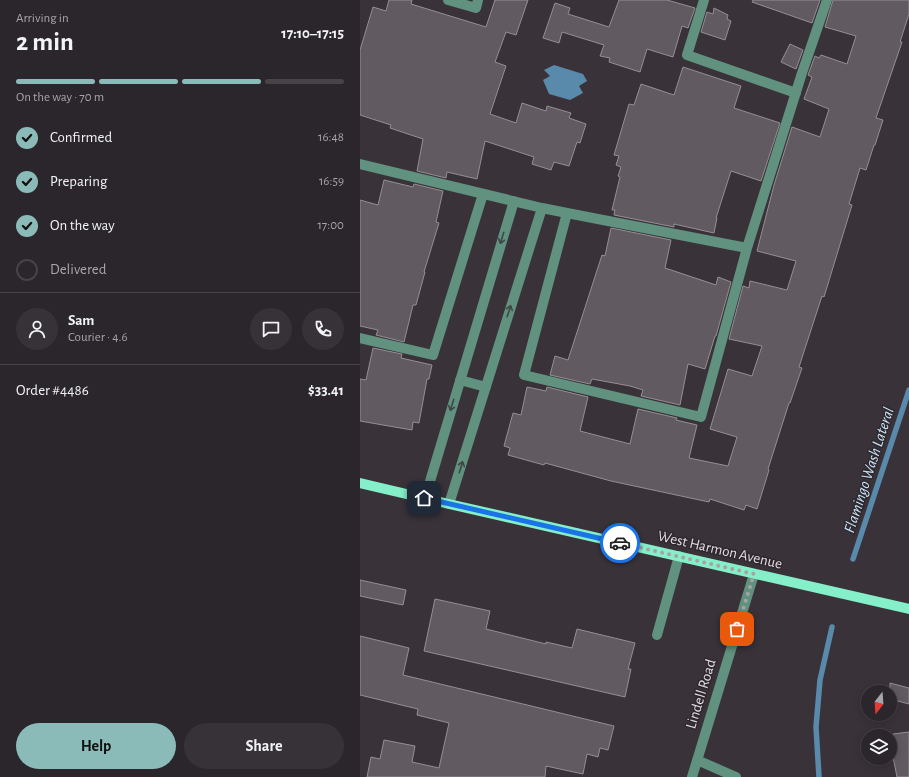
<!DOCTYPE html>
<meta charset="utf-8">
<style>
:root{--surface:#2b262b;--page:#373237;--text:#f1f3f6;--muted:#a6a5a9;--line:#474347;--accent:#8bbbb9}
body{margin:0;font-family:"Alegreya Sans",sans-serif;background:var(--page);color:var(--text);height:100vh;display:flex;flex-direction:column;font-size:15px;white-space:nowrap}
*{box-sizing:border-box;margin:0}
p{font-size:13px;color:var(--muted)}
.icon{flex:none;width:22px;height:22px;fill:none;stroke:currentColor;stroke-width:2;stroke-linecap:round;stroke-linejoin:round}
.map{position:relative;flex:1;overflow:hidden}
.sheet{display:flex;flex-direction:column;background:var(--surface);width:360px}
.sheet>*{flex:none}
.needle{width:26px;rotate:197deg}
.controls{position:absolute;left:501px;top:685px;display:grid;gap:8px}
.controls a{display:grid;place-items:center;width:36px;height:36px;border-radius:50%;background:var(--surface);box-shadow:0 2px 10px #0003,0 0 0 1px var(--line);font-size:20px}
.pin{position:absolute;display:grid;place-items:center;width:34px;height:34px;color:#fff;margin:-17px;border-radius:8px;box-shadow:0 2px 6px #0006}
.courier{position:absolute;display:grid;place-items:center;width:40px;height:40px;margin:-20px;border:3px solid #1a73e8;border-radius:50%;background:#fff;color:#222;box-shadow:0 1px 5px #0007}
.head em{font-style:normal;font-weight:600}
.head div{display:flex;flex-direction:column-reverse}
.head{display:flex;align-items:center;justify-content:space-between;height:68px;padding:0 16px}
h1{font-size:26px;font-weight:600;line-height:30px}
.bar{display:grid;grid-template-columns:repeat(4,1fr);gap:6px 4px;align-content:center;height:48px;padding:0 16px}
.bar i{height:5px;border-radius:3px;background:var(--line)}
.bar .active{background:var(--accent)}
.bar p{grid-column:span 4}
.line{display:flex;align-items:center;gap:10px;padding:0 16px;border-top:1px solid var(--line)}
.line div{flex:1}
.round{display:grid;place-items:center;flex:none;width:42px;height:42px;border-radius:21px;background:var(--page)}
ol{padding:0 16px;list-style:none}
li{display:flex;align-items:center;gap:12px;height:44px}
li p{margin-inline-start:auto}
li .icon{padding:4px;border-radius:50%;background:var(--accent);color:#111;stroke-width:4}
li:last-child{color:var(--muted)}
li i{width:22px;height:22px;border:2px solid var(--line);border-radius:50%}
.primary-button{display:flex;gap:8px;margin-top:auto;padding:8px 16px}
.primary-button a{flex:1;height:46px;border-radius:24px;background:var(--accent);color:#111;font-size:16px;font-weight:600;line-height:46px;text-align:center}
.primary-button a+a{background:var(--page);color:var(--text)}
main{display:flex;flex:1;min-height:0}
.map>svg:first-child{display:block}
.water{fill:#598aab}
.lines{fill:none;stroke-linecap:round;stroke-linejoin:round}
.stream{stroke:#598aab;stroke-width:5.5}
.building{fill:#615b61;stroke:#958e95}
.minor{stroke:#619280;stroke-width:10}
.major{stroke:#85efc9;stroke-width:10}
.oneway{stroke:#3e4847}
.done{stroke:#a6a2a6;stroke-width:4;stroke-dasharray:0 7.2}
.route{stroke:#1a73e8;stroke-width:5}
.labels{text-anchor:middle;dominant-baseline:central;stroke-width:3;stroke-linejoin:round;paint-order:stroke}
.street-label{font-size:15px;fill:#e1dde1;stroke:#2f292f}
.water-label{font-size:16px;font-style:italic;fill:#c8e5f9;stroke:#2f292f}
</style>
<main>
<section class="sheet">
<div class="head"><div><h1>2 min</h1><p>Arriving in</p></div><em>17:10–17:15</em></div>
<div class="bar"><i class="active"></i><i class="active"></i><i class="active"></i><i></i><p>On the way · 70 m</p></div>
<ol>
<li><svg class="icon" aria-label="check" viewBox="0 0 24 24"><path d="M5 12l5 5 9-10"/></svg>Confirmed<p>16:48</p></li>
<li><svg class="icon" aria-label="check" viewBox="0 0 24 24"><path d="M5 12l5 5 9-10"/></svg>Preparing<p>16:59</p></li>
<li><svg class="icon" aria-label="check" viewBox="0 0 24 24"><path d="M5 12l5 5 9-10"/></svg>On the way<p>17:00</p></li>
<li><i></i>Delivered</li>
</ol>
<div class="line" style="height:72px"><a class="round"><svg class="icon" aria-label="person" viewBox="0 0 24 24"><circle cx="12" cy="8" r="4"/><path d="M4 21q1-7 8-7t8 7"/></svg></a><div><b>Sam</b><p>Courier · 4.6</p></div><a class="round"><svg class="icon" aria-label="chat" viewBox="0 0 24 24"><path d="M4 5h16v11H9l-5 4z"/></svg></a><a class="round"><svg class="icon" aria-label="phone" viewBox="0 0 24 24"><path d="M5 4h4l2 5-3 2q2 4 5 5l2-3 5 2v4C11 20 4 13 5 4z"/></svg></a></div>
<div class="line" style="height:52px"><div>Order #4486</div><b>$33.41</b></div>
<div class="primary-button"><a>Help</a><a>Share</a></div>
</section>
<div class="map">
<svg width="549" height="777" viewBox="0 0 549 777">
<rect width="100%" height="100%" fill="#393339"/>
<path class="water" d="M194 65 223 74 227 81 219 86 223 93 210 100 189 94 183 80 190 76 184 70Z"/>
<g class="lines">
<path class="stream" d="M493 559 549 390
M459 777 456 727 460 680 472 627"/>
</g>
<path class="building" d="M29 0H52L51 4 126 27 135 0H168L156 35 146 32 135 62 146 66 130 114 156 123 162 103 186 111 187 106 211 113 209 118 226 124 220 143 217 142 209 166 194 162 191 170 172 164 174 157 125 141 117 179 87 172 86 178 57 171 63 139 30 128 31 125 0 115V50L13 7 26 11Z
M259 0H307L335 8 328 28 322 26 313 57 287 49 280 72 249 62 250 58 240 56 244 45 202 32 199 43 183 38 195 3 210 8 208 14 249 27Z
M393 0H460L452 23 392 2Z
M473 0H549V14L540 42H542L516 118 523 120 515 145H514L506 170 500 168 489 204 492 205 464 297 462 296 439 367 442 368 430 403H429L408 469 409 470 397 509 386 505 384 510 350 499 349 502 251 481 185 463 184 465 148 455 150 448 144 446 153 413 161 415 167 387 186 391 187 387 228 397 220 431 270 444 278 409 317 418 316 420 337 425 329 458 368 466 377 437 350 429 368 369 392 376 402 346 369 339 383 286 389 288 390 281 427 290 436 261 397 251 414 185 432 127 460 137 469 109 444 99 452 77 448 75 455 56 459 58 461 55 487 64 496 36 465 27Z
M354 8 368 15 367 19 371 21 365 40 341 32 347 12 353 14Z
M430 44 443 50 436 69 421 62Z
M323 67 381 86 374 108 420 123 401 181 371 171 356 218H357L354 233 314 224V227L254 215 255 210H252L260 177 258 176 261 167 256 165 259 156 254 155 269 104 274 105 281 84 314 95Z
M24 180 53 187 54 184 83 191 76 222 79 223 64 272H65L56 305H53L44 342 16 335 18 330 0 326V200L18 205Z
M251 228 311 240 305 268 356 285 358 277 371 282 356 336H355L345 369 328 364 320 405 281 396 283 390 270 386 232 379 230 384 190 375 195 356 208 360 242 255 245 256Z
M13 348 42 354 41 358 72 365 69 379H67L59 423 53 422 52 430 0 421V379L6 380Z
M0 580 46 590 43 605 0 596Z
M75 599 130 611 126 629 186 644V642L212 648 217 629 275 643 268 669H271L265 697 64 651Z
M0 636 49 648 43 675 254 726 248 750 240 748 238 757 227 754 223 774 186 766 185 777H7L11 757 20 759 24 740 55 746 52 762 79 768 89 723 57 715 58 709 0 695Z
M530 683 549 688V704L530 699Z
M549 732V777H537L532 752 536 751 533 734Z"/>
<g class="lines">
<path class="minor" d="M88 0 116 8 118 0
M344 0 327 55 436 93
M0 164 182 208 207 213 387 248 341 417 164 375 207 213
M387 248 442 73 467 0
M0 338 73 355 123 194
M100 380 126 387
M65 498 154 201
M89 504 182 208
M297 635 319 556
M337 760 376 777
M332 777 394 574"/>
<path class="major" d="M0 483 89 504 549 609"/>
</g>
<defs><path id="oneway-shaft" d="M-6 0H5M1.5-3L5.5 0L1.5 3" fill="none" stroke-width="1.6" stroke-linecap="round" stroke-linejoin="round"/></defs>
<g class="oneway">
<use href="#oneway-shaft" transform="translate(142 238) rotate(107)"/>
<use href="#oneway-shaft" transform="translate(149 311) rotate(-72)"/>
<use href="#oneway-shaft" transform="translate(92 405) rotate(107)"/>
<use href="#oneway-shaft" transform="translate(101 467) rotate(-73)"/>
</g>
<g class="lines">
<path class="done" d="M260 543 394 574 377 629"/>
<path class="route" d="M64 498 260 543"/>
</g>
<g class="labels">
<g class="street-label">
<text transform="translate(360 550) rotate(13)">West Harmon Avenue</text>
<text transform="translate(341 694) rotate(-73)">Lindell Road</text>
</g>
<g class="water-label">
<text transform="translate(509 470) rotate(-72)">Flamingo Wash Lateral</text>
</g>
</g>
</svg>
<div class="controls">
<a><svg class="needle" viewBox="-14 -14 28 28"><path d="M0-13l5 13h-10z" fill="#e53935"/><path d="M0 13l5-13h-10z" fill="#a6a5a9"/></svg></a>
<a><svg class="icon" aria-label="layers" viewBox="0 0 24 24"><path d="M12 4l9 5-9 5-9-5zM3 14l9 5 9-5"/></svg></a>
</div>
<div class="pin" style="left:377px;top:629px;background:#ea580c"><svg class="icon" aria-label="bag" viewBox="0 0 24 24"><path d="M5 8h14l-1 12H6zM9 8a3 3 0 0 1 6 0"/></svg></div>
<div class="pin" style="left:64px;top:498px;background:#1f2937"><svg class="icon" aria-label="home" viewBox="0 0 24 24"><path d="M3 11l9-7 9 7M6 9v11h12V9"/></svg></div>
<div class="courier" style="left:260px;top:543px"><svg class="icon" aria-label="car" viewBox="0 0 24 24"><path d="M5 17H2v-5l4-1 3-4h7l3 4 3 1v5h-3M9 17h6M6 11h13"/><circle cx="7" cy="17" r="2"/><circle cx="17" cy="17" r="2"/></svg></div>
</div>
</main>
